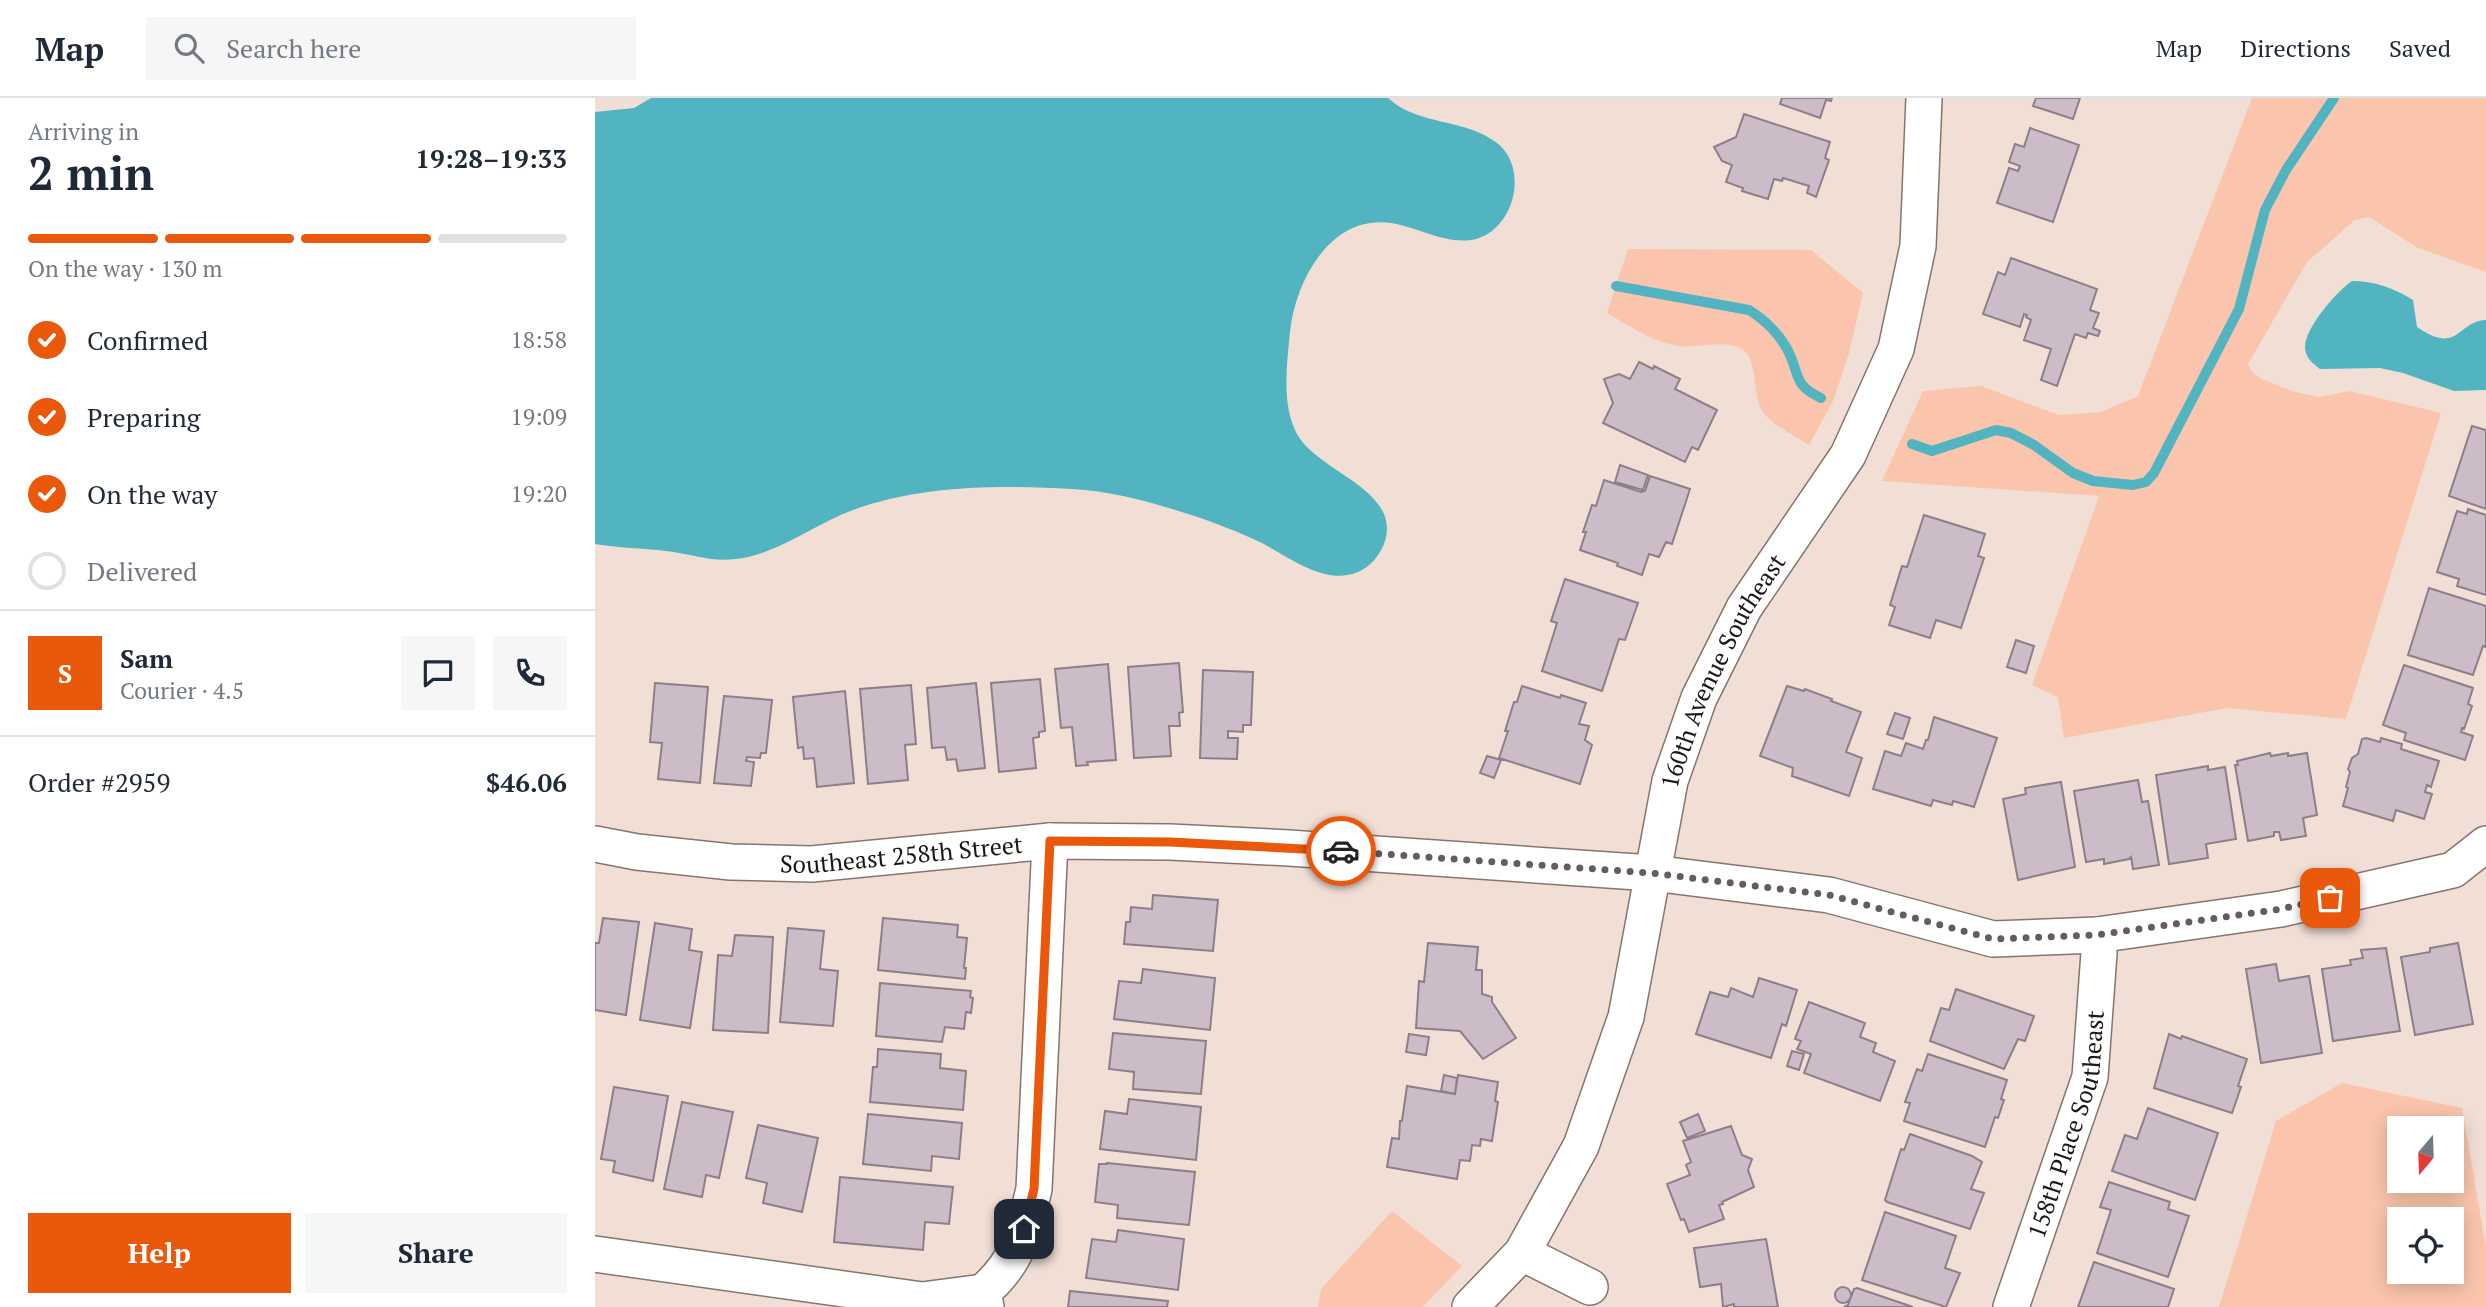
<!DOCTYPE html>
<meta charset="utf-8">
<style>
:root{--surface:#fff;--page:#f6f6f7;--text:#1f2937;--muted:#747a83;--line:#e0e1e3;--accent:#ea580c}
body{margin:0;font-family:"PT Serif",serif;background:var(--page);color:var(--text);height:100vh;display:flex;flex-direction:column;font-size:26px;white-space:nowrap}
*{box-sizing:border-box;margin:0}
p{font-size:23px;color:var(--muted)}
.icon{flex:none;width:38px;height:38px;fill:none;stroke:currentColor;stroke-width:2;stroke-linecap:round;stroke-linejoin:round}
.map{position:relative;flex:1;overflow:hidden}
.side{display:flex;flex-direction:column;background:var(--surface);width:595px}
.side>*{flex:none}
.needle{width:46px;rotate:199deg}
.tools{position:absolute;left:1792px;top:1018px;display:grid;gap:14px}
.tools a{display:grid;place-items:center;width:77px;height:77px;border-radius:0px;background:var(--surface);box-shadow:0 4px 18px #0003;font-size:35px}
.pin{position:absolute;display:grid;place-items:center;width:60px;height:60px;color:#fff;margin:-30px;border-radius:14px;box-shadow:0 4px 10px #0006}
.courier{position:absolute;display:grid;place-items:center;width:70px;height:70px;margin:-35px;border:5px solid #ea580c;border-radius:50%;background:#fff;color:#222;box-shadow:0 2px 9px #0007}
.summary em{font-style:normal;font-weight:600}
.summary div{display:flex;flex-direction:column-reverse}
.summary{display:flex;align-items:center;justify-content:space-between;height:119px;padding:0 28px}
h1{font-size:46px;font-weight:600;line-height:52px}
.bar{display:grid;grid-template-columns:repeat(4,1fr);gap:10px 7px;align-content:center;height:84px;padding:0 28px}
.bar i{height:9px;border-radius:5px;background:var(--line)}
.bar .active{background:var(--accent)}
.bar p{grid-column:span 4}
.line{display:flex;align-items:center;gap:18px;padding:0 28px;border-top:2px solid var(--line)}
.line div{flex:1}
.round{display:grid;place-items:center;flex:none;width:74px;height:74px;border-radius:0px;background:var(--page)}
ol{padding:0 28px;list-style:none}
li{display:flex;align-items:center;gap:21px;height:77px}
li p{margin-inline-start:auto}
li .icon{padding:7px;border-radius:50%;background:var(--accent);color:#fff;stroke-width:4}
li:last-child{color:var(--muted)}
li i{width:38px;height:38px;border:4px solid var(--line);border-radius:50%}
.cta{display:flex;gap:14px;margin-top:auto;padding:14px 28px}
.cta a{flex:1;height:80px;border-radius:0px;background:var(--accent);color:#fff;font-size:28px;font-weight:600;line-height:80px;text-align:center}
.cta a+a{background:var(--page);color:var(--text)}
header{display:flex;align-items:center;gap:42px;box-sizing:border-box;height:98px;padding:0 35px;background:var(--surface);border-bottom:2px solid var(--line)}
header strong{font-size:33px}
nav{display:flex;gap:38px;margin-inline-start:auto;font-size:24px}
.search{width:490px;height:63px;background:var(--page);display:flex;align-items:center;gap:18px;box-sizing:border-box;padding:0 24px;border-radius:0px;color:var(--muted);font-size:26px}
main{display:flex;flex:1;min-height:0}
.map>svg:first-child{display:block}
.green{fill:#fac5ac;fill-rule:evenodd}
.water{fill:#52b4c1}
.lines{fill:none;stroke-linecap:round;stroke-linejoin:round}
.stream{stroke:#52b4c1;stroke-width:10}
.building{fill:#cbbcc8;stroke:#8d7e89;stroke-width:2}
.minor-casing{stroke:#86756e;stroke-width:38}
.minor{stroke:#fff;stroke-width:35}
.done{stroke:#675d58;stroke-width:7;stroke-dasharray:0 12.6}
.route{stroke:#ea580c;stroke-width:9}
.labels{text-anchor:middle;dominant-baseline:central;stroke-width:5;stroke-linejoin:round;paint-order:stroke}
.street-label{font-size:24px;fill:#1d1714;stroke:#f1dfd6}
</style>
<header>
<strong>Map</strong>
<div class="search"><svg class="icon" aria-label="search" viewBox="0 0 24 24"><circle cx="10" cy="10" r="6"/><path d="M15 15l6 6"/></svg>Search here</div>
<nav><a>Map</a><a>Directions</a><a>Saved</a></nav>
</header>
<main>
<section class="side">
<div class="summary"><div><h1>2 min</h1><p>Arriving in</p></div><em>19:28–19:33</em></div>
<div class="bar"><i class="active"></i><i class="active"></i><i class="active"></i><i></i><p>On the way · 130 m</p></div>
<ol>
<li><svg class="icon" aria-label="check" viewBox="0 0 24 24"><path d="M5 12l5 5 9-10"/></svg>Confirmed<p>18:58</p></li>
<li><svg class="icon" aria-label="check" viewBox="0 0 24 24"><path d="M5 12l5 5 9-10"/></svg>Preparing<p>19:09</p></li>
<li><svg class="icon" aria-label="check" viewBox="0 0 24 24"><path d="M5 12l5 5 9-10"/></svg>On the way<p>19:20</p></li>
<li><i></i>Delivered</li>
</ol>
<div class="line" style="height:126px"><b class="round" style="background:var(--accent);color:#fff">S</b><div><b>Sam</b><p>Courier · 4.5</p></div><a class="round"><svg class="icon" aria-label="chat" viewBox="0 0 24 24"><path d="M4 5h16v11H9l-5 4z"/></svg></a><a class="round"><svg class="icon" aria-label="phone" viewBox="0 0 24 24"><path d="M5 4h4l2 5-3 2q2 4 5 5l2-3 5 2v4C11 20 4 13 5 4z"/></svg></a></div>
<div class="line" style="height:91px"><div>Order #2959</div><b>$46.06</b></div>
<div class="cta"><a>Help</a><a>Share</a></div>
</section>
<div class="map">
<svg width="1891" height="1209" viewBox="0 0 1891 1209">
<rect width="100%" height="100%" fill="#f1dfd6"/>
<path class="green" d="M1657 0H1891V174L1821 149 1774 119 1760 122 1712 164 1653 266 1657 274 1667 281 1700 294 1724 299 1755 293 1846 315 1751 621 1632 610 1469 640 1463 599 1437 587 1504 398 1287 383 1328 293 1386 288 1464 317 1506 314 1543 298Z
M1033 151 1216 152 1268 195 1254 255 1239 301 1214 347C1200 338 1181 329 1170 317 1156 302 1164 262 1148 252 1130 240 1103 251 1084 248 1057 244 1036 229 1012 215Z
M1747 985 1867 1010 1891 1149V1209H1624L1681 1023ZM1804 1031H1857V1083H1804ZM1804 1122H1857V1174H1804Z
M797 1113 867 1168 828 1209H723L726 1191Z"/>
<path class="water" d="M56 0H793C823 28 870 20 902 45 934 70 920 130 881 141 853 148 823 129 796 125 735 116 700 184 695 234 692 266 686 306 702 336 722 374 809 392 789 446 784 458 775 469 763 474 730 488 694 459 667 445 644 434 618 424 593 416 556 404 516 393 477 391 405 387 327 387 258 412 220 426 181 457 141 461 114 464 97 456 71 453 47 450 23 450 0 446V14L39 10Z
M1757 183C1779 183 1799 190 1818 202L1822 229C1864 258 1862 223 1891 222V292L1859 293 1808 275 1785 270 1725 271C1718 266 1710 259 1710 249 1710 230 1741 194 1757 183Z"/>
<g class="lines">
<path class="stream" d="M1021 188 1154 212C1170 222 1187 238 1195 257 1205 279 1199 287 1226 300
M1317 346 1337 353 1401 332 1416 335 1439 347 1478 375 1498 383 1538 387 1551 384 1559 375 1644 211 1670 112 1691 72 1739 0"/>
</g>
<path class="building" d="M1187 0H1237L1236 3 1231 2 1225 20 1185 6Z
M1441 0H1485L1478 21 1438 8Z
M1149 16 1235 44 1230 60 1234 62 1221 99 1212 95 1214 88 1188 80 1187 83 1179 81 1173 101 1147 93 1148 90 1131 84 1137 67 1127 63 1119 49 1141 39Z
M1435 30 1484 47 1458 124 1402 105 1414 70 1423 73 1425 68 1414 64 1420 46 1429 49Z
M1416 160 1502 191 1495 212 1504 215 1498 230 1505 233 1503 238 1493 235 1491 240 1480 236 1462 288 1446 282 1456 251 1429 242 1436 222 1431 219 1432 217 1429 216 1425 229 1388 216 1403 174 1410 177Z
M1044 264 1058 271 1059 268 1085 281 1080 291 1122 312 1103 352 1097 349 1090 364 1008 325 1018 305 1009 281 1024 276 1035 281Z
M1877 328 1891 332V411L1854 398Z
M1025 367 1053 377 1048 392 1020 384Z
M1055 378 1095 391 1077 446 1071 444 1064 459 1054 456 1047 477 1022 468 1023 465 985 452 991 434H988L997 407 1001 408 1009 382 1046 394 1050 393Z
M1873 411 1891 417V497L1862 488 1864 481 1842 474 1862 413 1872 416Z
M1329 417 1390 436 1383 458 1389 460 1366 530 1341 522 1335 540 1294 527 1300 509 1295 507 1307 468 1312 469Z
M970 481 1043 505 1030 542 1024 541 1007 593 947 573 962 525 956 523Z
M1834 490 1891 508V547L1890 549 1888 548 1878 577 1813 557Z
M1421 542 1439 548 1431 575 1412 569Z
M584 565 588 614 584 615 585 628H574L576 658 539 660 533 569Z
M513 566 521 662 492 664 493 667 481 668 477 629 466 630 460 571Z
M1809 567 1878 590 1873 606 1877 608 1869 631 1867 630 1866 634 1878 638 1870 662 1809 642 1811 635 1788 627Z
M608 572 658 574 656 627H648V634L633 633V640H643L642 661 605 660Z
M445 581 450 633 444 634V639L438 640 441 670 404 674 396 585Z
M60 585 113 589 105 685 63 681 67 645 55 644Z
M381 585 390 670 363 673 361 661 352 662 350 649 337 650 332 590Z
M316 587 321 646 310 647 313 682 273 686 265 591Z
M927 588 965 600 966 597 991 605 984 626 994 628 990 642 997 647 985 686 904 660 913 633H910L919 604H922Z
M1192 588 1209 593 1210 591 1237 601 1236 603 1266 614 1251 654 1267 660 1254 698 1197 678 1198 670 1165 658Z
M250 593 259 685 222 689 219 660 209 661 208 649 203 650 198 599Z
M129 598 177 602 171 655H166L165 660 152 659 151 663 159 664 156 688 119 685Z
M1300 615 1315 620 1308 641 1292 636Z
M1339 619 1402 640 1379 709 1358 703 1357 707 1338 702 1336 708 1278 691 1290 653 1306 658 1311 645 1328 651 1331 642H1333Z
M1771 640 1785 644 1786 640 1807 646 1806 651 1844 663 1836 689 1832 687 1830 694 1837 696 1829 721 1801 712 1798 723 1748 708 1753 690 1751 689 1755 674 1753 671 1757 660 1763 656 1767 641Z
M1675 655 1676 658 1693 655V658L1712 655 1722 717 1708 720 1711 738 1686 742 1684 734H1679V738L1653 743 1640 667H1643L1642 663Z
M892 658 906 662 899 680 885 675Z
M1613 668V672L1630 669 1641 741 1611 746 1613 760 1574 766 1561 677Z
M1543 682 1547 704 1553 703 1564 767 1538 771 1536 759 1534 761 1509 766V761L1491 764 1479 693Z
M1466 684 1480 769 1423 782 1408 701 1431 696 1430 690Z
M558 797 623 802 618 853 529 846 531 824H535L536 809 557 811Z
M8 820 44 824 31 917 0 912V845H4Z
M288 820 363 827 362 839 372 840 369 870H371L370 881 283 872Z
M60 825 97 831 94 852 107 854 95 930 45 922Z
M193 830 229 833 225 871 243 873 238 928 185 924Z
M140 837 178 839 173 935 118 932 123 857 137 858Z
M833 845 883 849 881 872H887V896L897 899V904L921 940 888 961 865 933 821 930 824 883 829 884Z
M1863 845 1878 926 1820 937 1806 859 1835 854V850Z
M1791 850 1805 933 1738 943 1727 871 1756 867 1755 862 1768 860 1766 852Z
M1681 866 1684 883 1714 878 1727 955 1666 965 1651 871Z
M548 871 620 880 615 932 519 921 524 883 546 885Z
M1164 880 1202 892 1191 928 1187 926 1176 960 1101 936 1115 894 1133 899 1136 890 1158 899Z
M285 885 376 893 375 899 378 900 376 915 371 914 369 931 350 929 347 944 281 938Z
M1361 891 1439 918 1430 943 1423 941 1409 971 1335 943 1346 910 1354 912Z
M1214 904 1270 925 1265 939 1281 945 1278 954 1300 963 1285 1003 1209 975 1216 956 1202 951 1206 943 1200 941Z
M518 935 611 943 606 996 538 991 539 974 514 971Z
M814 936 834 939 831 957 811 954Z
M1574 936 1586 941 1587 938 1652 961 1643 988 1646 989 1637 1015 1559 990Z
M283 951 346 956 345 970 371 973 368 1012 275 1004 278 969H282Z
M1197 953 1209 956 1204 972 1192 968Z
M1333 956 1412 982 1406 1001 1409 1002 1403 1020 1400 1019 1390 1049 1309 1023 1315 1005 1310 1004 1322 971 1327 973Z
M849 977 862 980 860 996 846 993Z
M863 977 903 984 900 1003 903 1004 897 1043 886 1041 885 1048 877 1047 875 1063 865 1062 862 1081 792 1069 797 1040 804 1041 805 1023H807L812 988 860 996Z
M19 989 73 998 58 1083 18 1074 20 1063 6 1061Z
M534 1001 606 1009 601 1062 505 1051 510 1013 532 1016Z
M87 1004 138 1014 124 1080 111 1077 107 1099 69 1091Z
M1553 1010 1623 1035 1600 1102 1517 1073 1530 1037 1542 1041Z
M273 1016 367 1025 364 1061 337 1058 336 1073 268 1066Z
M1103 1016 1110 1033 1092 1040 1085 1024Z
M163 1027 223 1040 207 1114 168 1105 172 1085 151 1080Z
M1136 1028 1147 1057 1157 1061 1153 1072 1159 1089 1127 1104 1128 1106 1124 1107 1129 1121 1094 1134 1089 1121 1086 1122 1072 1086 1095 1077 1091 1067 1096 1064 1088 1043Z
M1315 1036 1377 1058 1387 1064 1376 1091 1389 1095 1375 1131 1292 1104 1290 1102 1306 1051 1309 1052Z
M512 1065 600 1074 594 1127 522 1120 523 1107 500 1104 504 1066H512Z
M245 1079 358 1089 354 1126 330 1124 328 1152 239 1144Z
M1514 1084 1575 1104 1573 1111 1594 1118 1573 1179 1502 1155 1516 1112 1505 1109Z
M1290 1114 1361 1138 1350 1170 1365 1175 1351 1209 1267 1182Z
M523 1132 589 1141 583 1192 491 1180 497 1141 521 1144Z
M1171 1141 1183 1209H1139V1206L1128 1209 1126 1186 1105 1189 1099 1150Z
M1499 1164 1579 1191 1573 1209H1483Z
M1240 1197a8 8 0 1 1 16 0a8 8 0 1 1-16 0Z
M1262 1190 1318 1209H1249L1253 1207 1259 1191Z
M475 1193 573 1203 572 1209H473Z"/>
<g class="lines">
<g class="minor-casing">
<g id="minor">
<path id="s1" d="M0 746 42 754 136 764 217 766 455 743 575 744 694 750 1057 775 1234 797 1398 841 1502 837 1686 811 1858 772 1891 746"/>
<path d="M927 1155 995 1189"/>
<path d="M0 1156 327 1202 388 1194"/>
<path d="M391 1209 388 1194C424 1163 428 1136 439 1091L455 743"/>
<path id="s2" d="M875 1209 927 1155 986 1048 1031 919 1075 683 1104 600 1149 510 1253 357 1301 251 1323 148 1329 0"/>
<path id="s3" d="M1416 1209 1495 979 1504 855 1502 837"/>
</g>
</g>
<use href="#minor" class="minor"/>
</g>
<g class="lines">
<path class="done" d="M746 753 1056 775 1234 797 1398 841 1502 837 1686 811 1735 800"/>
<path class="route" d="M429 1131 439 1091 455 743 575 744 746 753"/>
</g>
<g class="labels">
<g class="street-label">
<text stroke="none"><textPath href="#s2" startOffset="696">160th Avenue Southeast</textPath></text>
<text stroke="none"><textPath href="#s1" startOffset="308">Southeast 258th Street</textPath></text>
<text stroke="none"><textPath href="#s3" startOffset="192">158th Place Southeast</textPath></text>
</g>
</g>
</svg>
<div class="tools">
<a><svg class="needle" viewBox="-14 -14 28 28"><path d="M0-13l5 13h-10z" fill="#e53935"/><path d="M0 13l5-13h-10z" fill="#747a83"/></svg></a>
<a><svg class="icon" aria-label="locate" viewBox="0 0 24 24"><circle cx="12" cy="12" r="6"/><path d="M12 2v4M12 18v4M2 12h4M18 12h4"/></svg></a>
</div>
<div class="pin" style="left:1735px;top:800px;background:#ea580c"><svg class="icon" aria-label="bag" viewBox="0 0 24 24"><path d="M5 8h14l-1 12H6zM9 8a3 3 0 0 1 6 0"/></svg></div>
<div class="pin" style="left:429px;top:1131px;background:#1f2937"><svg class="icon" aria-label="home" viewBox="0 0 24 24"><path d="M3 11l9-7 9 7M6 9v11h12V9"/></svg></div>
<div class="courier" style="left:746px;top:753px"><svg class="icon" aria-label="car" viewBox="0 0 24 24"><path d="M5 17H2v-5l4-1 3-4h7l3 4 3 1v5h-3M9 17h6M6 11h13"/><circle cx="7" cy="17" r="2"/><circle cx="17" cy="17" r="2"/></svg></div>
</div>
</main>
